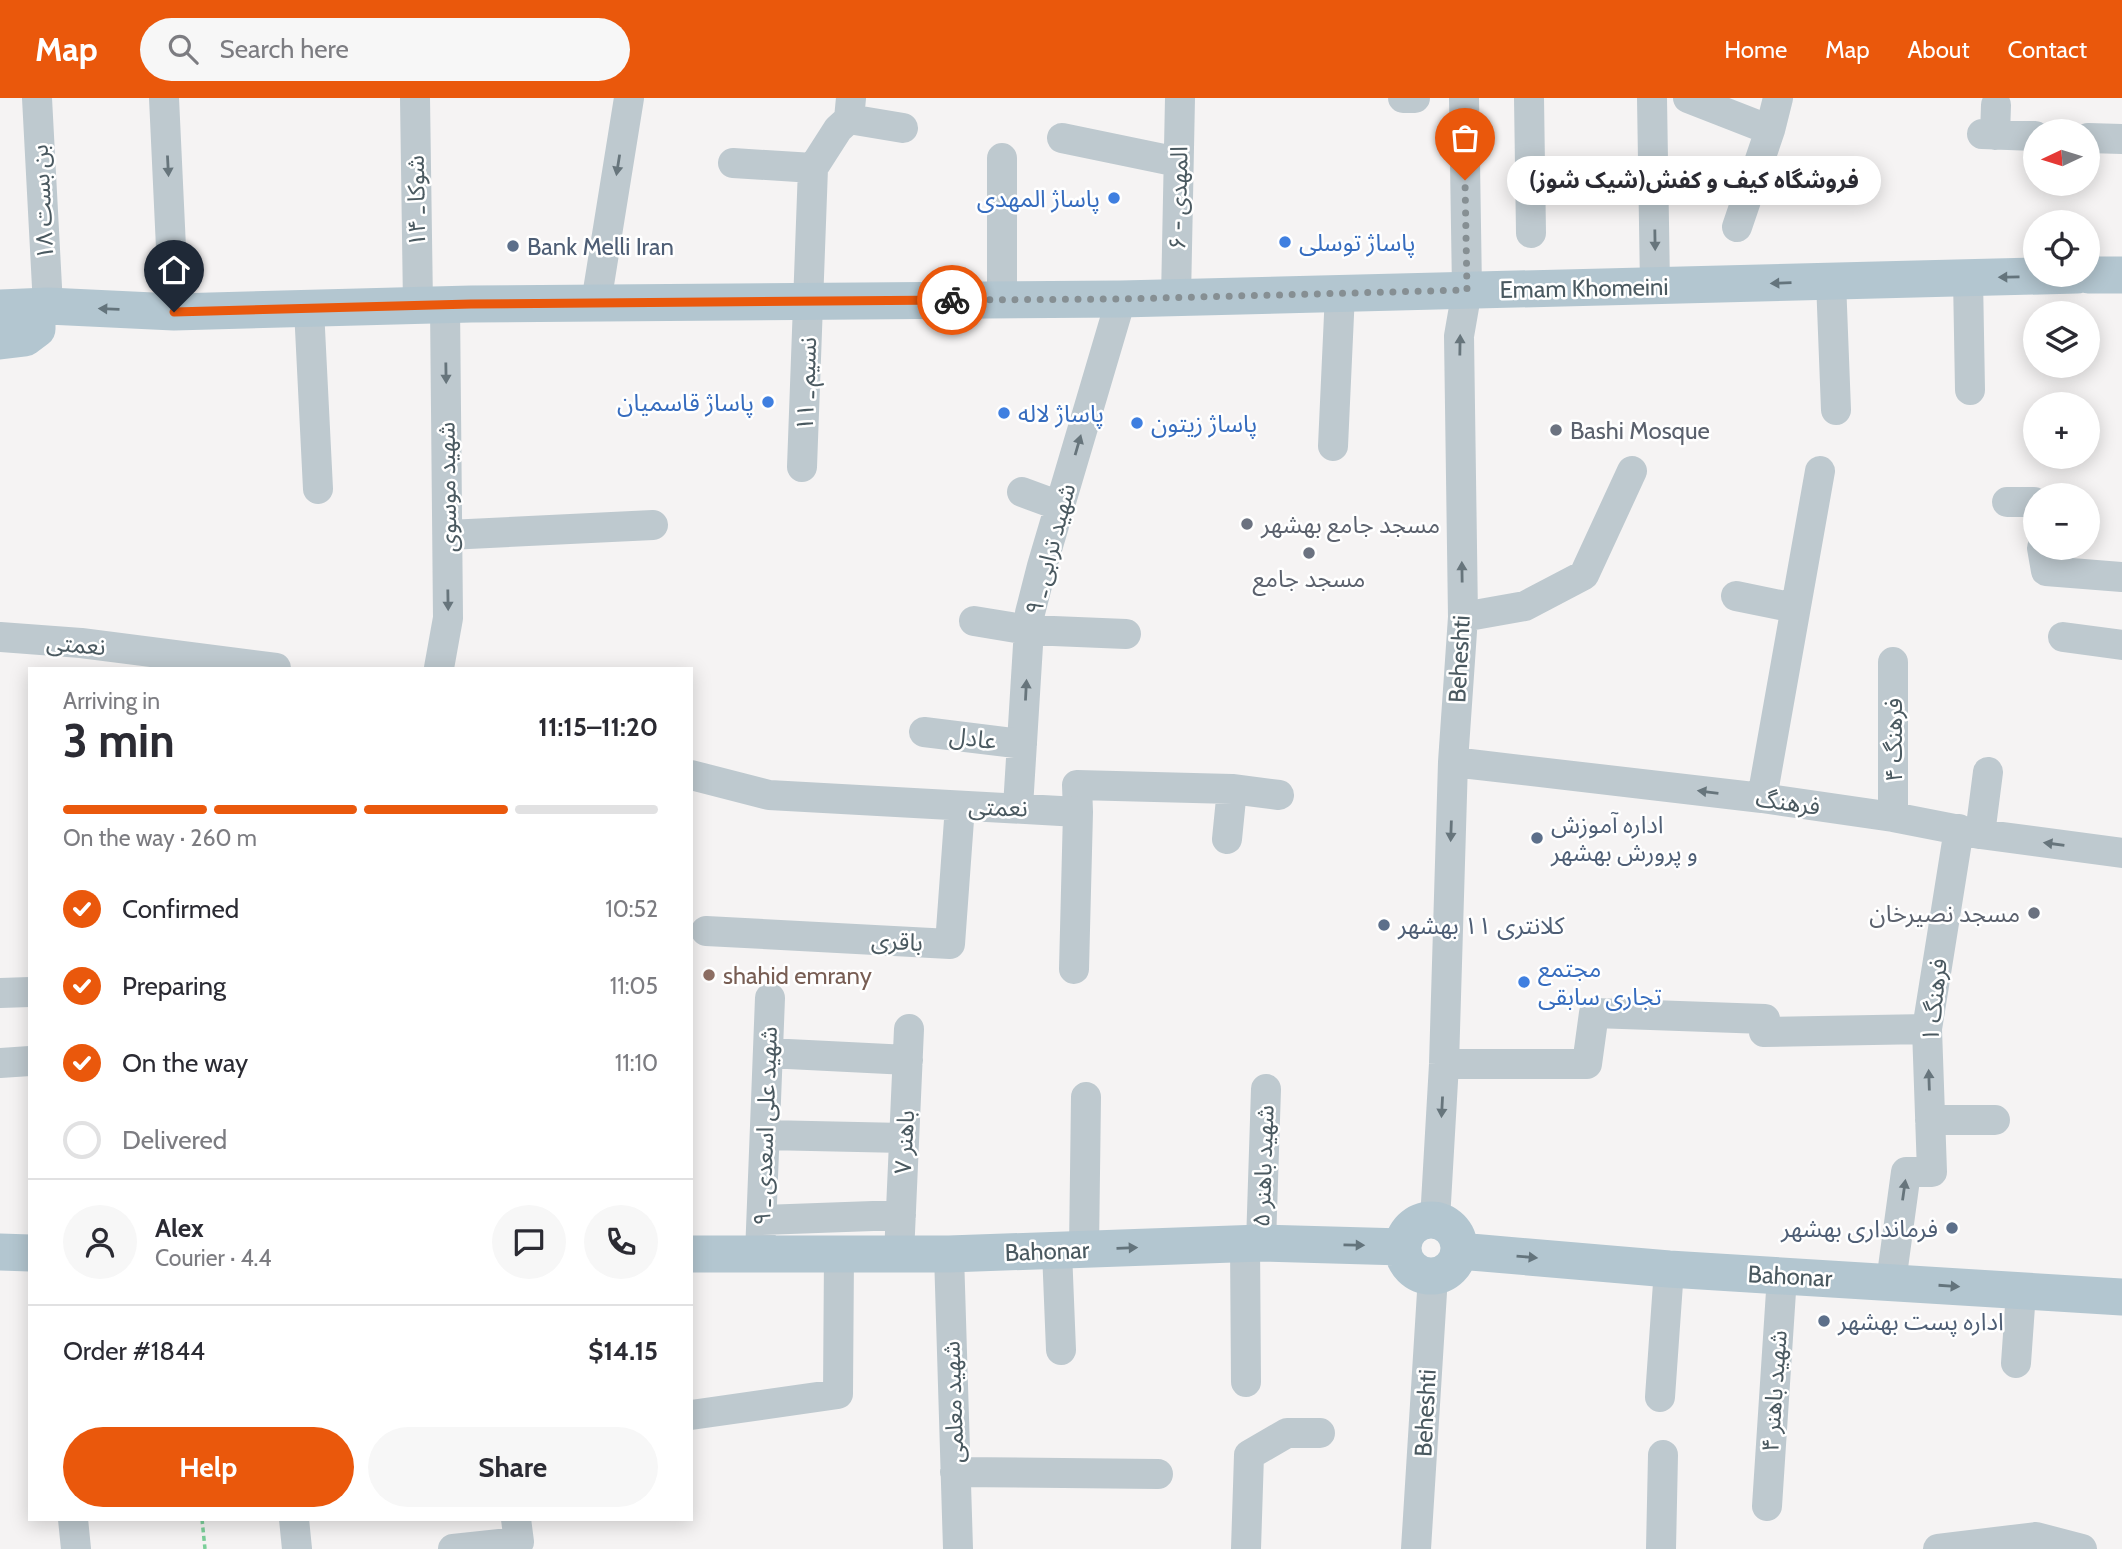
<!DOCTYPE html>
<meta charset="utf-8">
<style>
:root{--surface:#fff;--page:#f7f7f7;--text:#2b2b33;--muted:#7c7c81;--line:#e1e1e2;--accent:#ea580c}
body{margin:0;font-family:Cabin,"Noto Sans Arabic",sans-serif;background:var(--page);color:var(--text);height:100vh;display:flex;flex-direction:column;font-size:26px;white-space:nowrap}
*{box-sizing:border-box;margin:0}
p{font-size:23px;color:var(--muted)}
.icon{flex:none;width:38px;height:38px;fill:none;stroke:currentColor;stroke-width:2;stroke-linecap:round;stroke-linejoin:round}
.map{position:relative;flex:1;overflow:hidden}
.panel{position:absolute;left:28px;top:569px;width:665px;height:854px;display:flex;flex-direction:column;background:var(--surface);border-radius:0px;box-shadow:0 4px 18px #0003}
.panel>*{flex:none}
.needle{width:46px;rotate:266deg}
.fabs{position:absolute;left:2023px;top:21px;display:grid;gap:14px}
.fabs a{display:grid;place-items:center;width:77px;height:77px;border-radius:50%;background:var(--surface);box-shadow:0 4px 18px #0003;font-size:35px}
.pin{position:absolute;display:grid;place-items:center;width:60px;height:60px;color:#fff;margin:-72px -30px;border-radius:50% 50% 50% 0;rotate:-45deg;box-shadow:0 0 7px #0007}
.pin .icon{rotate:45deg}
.courier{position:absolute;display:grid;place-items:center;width:70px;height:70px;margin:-35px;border:5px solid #ea580c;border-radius:50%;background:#fff;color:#222;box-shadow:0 2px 9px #0007}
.bubble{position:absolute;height:49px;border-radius:24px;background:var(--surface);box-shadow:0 4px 18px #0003;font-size:23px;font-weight:700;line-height:49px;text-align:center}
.head em{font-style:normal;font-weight:700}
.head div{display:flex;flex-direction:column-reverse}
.head{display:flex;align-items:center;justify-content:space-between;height:119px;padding:0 35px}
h1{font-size:46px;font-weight:700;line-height:52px}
.bar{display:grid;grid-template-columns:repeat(4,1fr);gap:10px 7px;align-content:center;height:84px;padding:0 35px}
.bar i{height:9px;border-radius:5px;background:var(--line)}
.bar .on{background:var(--accent)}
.bar p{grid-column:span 4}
.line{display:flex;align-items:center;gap:18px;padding:0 35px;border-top:2px solid var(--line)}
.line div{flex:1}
.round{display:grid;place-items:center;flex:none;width:74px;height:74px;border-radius:37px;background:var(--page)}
ol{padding:0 35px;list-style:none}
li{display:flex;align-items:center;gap:21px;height:77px}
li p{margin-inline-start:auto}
li .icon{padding:7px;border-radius:50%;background:var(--accent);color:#fff;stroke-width:4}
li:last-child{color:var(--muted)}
li i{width:38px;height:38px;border:4px solid var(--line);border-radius:50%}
.action{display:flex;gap:14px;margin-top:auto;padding:14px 35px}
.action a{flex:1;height:80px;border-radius:42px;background:var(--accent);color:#fff;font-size:28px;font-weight:700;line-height:80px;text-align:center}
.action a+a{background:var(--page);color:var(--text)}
header{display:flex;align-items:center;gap:42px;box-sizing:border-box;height:98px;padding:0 35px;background:var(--accent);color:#fff}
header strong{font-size:33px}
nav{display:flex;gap:38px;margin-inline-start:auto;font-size:24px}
.search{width:490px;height:63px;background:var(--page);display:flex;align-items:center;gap:18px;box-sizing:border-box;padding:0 24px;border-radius:38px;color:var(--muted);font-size:26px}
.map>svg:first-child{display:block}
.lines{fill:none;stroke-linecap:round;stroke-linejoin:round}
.path{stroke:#7bcf99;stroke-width:3.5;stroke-dasharray:5 3.5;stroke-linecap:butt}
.minor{stroke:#bec9cf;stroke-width:30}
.major{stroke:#b3c6d0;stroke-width:37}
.oneway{fill:#67757c}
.oneway2{fill:#64747c}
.done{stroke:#868f93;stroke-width:7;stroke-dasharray:0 12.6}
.route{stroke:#ea580c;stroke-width:9}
.shop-dot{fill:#3f7fe0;stroke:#fff;stroke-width:2.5}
.service-dot{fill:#5c6f8a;stroke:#fff;stroke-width:2.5}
.worship-dot{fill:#6b7280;stroke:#fff;stroke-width:2.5}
.education-dot{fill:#8d6e63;stroke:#fff;stroke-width:2.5}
.labels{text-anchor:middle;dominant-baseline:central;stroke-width:5;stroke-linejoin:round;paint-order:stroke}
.shop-label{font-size:24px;fill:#366cbe;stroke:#fff;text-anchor:start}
.street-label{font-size:24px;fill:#4a5960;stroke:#fff}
.service-label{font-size:24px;fill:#4e5e75;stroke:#fff;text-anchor:start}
.worship-label{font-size:24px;fill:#5b616d;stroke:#fff;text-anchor:start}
.education-label{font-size:24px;fill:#785e54;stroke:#fff;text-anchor:start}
</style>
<header>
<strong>Map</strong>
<div class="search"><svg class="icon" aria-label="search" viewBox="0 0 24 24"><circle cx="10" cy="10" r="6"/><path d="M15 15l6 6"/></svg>Search here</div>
<nav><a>Home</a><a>Map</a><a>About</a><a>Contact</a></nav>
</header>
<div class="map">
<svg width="2122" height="1451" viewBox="0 0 2122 1451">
<rect width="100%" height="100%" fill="#f5f3f3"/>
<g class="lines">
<path class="path" d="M202 1421 205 1451"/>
<path class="minor" d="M37 0 48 208
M164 0 174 214
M415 0 418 207
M1403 0H1415
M1529 0 1531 135
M1652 0 1655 188
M1688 0 1770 32
M849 21 903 30
M1982 36 2035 38
M1995 37 1996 7
M1062 40 1178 64
M2088 40 2122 41
M1002 60V202
M733 65 813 70
M1737 129 1770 32 1778 0
M1968 180 1970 292
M1831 183 1836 312
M1176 200 1180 0
M596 205 629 0
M309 211 318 391
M1333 348 1340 195
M802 369 813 70 838 31 849 21 851 0
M1022 394 1060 408
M2007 404H2034L2035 409
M448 437 653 427
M2042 450 2046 473 2122 479
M1736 498 1795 510
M1463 519 1525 508 1584 477 1632 373
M974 523 1029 532 1126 536
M0 539 81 545 276 570
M2063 539 2122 547
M439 570 448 520 445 207
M924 634 1022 646
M1453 664 1762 700 1893 719 1980 736 2122 755
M691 677 769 697 1078 714 1077 687 1232 691 1279 697
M1762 700 1820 373
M1018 709 1030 515 1042 468 1121 201
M1893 719V564
M1980 736 1988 674
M1227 741 1232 691
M706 833 950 846 960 708
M1074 871 1078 714
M0 895 30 894
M768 955 908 962
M0 965 30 963
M1444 966H1587L1594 915 1765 921 1764 934 1927 931
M1930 1022H1995
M765 1037 904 1040
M762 1122 901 1117
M1435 1122 1444 966 1453 664 1463 519 1459 238 1467 192 1464 0
M1245 1145 1246 1284
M1261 1145 1266 991
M1084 1151 1086 999
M1057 1153 1061 1252
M760 1156 770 900
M949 1156 958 1451
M899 1157 909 931
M1891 1184 1906 1074H1932L1927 931 1959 731
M2016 1265 2021 1194
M1660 1299 1669 1171
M691 1317 838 1296 839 1157
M955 1374 1158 1376
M1767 1408 1782 1178
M73 1421 76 1451
M294 1421 297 1451
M453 1451 519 1444 516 1421
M1246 1451 1249 1357 1287 1335H1320
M1416 1451 1433 1178
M1661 1451 1663 1357
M1938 1451 2036 1439 2082 1451"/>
<path class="major" d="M2088 177H2122
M0 210 48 208 174 214 471 206 1121 201 2077 177
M0 243 25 240 37 231V220L30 209
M1403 1150a28 28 0 1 1 56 0a28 28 0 1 1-56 0Z
M1459 1153 1669 1171 2122 1199
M0 1154 30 1155
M691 1156H949L1261 1145 1403 1149"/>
</g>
<defs><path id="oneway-solid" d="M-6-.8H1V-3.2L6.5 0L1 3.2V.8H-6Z" transform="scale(1.75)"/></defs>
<g class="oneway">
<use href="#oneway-solid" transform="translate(618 67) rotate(99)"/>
<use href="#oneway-solid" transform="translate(168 68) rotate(87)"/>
<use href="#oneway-solid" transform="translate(1655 142) rotate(89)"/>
<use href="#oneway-solid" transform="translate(1460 247) rotate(-89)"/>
<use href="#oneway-solid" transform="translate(446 275) rotate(89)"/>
<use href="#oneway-solid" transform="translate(1078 347) rotate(-74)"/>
<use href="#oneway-solid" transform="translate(1462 474) rotate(-91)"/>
<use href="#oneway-solid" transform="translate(448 502) rotate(89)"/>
<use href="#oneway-solid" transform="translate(1026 592) rotate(-87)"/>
<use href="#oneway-solid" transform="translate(1708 694) rotate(-173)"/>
<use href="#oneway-solid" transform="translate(1451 733) rotate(92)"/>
<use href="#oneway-solid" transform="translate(2054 746) rotate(-172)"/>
<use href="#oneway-solid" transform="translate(1929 982) rotate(-92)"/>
<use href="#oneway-solid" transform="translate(1442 1009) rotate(93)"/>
<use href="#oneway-solid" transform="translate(1904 1092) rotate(-82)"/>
</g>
<g class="oneway2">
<use href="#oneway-solid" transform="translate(2009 179) rotate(179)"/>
<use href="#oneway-solid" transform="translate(1781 185) rotate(178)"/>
<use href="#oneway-solid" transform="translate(109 211) rotate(-178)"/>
<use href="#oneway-solid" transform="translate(1354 1147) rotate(1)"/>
<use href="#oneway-solid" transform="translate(1127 1150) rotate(-2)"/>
<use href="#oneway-solid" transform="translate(1527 1159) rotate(5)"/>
<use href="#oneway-solid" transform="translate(1949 1188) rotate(4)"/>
</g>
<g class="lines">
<path class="done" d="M952 202 1121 201 1467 192 1465 82"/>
<path class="route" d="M174 214 471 206 952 202"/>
</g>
<g class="shop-dot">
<circle cx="1114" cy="100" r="7"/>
<circle cx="1285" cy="144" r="7"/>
<circle cx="768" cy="304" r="7"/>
<circle cx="1004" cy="315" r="7"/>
<circle cx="1137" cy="325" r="7"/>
<circle cx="1524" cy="884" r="7"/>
</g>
<g class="service-dot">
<circle cx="513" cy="148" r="7"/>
<circle cx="1537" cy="740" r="7"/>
<circle cx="1384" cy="827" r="7"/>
<circle cx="1952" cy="1130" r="7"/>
<circle cx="1824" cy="1223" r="7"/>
</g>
<g class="worship-dot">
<circle cx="1556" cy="332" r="7"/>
<circle cx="1247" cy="426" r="7"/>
<circle cx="1309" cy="455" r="7"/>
<circle cx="2034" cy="815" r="7"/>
</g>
<circle class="education-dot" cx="709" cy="877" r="7"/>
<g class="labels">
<g class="shop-label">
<text x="1100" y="100" text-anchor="end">پاساژ المهدی</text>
<text x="1299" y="144">پاساژ توسلی</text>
<text x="754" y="304" text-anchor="end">پاساژ قاسمیان</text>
<text x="1018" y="315">پاساژ لاله</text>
<text x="1151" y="325">پاساژ زیتون</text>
<text x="1538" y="870">مجتمع<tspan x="1538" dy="28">تجاری سابقی</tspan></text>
</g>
<g class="street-label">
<text transform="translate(1178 100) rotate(-89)">المهدی - ۶</text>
<text transform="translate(416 103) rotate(-91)">شوکا ـ ۱۴</text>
<text transform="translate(42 104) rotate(-93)">بن بست ۱۸</text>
<text transform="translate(1584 190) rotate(-1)">Emam Khomeini</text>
<text transform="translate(806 286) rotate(-88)">نسیم ـ ۱۱</text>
<text transform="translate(447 389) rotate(-91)">شهید موسوی</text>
<text transform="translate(1050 451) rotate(-75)">شهید ترابی ـ ۹</text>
<text transform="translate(76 546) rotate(5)">نعمتی</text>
<text transform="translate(1459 561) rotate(-87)">Beheshti</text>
<text transform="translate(973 640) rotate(7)">عادل</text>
<text transform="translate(1893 642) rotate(-90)">فرهنگ ۴</text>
<text transform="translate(1788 704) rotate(8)">فرهنگ</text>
<text transform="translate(998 709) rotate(2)">نعمتی</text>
<text transform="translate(897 843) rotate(3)">باقری</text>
<text transform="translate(1934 902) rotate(-84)">فرهنگ ۱</text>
<text transform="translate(765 1028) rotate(-88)">شهید علی اسعدی ـ ۹</text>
<text transform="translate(904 1044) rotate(-87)">باهنر ۷</text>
<text transform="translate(1263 1068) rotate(-88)">شهید باهنر ۵</text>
<text transform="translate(1047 1153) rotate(-2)">Bahonar</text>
<text transform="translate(1790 1178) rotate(3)">Bahonar</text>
<text transform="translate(1774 1293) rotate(-86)">شهید باهنر ۴</text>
<text transform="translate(953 1304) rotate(-92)">شهید معلمی</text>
<text transform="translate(1425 1315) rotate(-87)">Beheshti</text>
</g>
<g class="service-label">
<text x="527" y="148">Bank Melli Iran</text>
<text x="1551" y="726">اداره آموزش<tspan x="1551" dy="28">و پرورش بهشهر</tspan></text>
<text x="1398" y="827">کلانتری ۱۱ بهشهر</text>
<text x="1938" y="1130" text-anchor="end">فرمانداری بهشهر</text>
<text x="1838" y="1223">اداره پست بهشهر</text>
</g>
<g class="worship-label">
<text x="1570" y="332">Bashi Mosque</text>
<text x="1261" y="426">مسجد جامع بهشهر</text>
<text x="1309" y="480" text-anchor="middle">مسجد جامع</text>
<text x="2020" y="815" text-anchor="end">مسجد نصیرخان</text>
</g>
<g class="education-label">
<text x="723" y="877">shahid emrany</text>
</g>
</g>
</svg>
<div class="fabs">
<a><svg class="needle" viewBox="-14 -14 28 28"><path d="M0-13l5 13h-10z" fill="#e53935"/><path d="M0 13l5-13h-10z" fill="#7c7c81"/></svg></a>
<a><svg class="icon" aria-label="locate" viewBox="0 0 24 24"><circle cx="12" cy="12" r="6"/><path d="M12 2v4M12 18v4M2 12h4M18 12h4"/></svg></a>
<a><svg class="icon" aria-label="layers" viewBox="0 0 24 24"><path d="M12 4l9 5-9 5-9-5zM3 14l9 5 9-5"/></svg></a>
<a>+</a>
<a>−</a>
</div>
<div class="pin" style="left:1465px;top:82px;background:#ea580c"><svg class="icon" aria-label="bag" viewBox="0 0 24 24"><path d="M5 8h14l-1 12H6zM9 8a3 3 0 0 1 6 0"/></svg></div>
<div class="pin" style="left:174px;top:214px;background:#1f2937"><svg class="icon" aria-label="home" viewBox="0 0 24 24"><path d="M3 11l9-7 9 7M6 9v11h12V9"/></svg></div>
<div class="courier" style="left:952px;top:202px"><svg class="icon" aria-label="bike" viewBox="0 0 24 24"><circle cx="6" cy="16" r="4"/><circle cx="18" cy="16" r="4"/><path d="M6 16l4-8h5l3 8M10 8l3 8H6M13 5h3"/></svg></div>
<div class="bubble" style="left:1507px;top:58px;width:374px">فروشگاه کیف و کفش(شیک شوز)</div>
<section class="panel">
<div class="head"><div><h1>3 min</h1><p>Arriving in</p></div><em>11:15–11:20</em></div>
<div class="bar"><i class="on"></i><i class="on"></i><i class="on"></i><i></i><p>On the way · 260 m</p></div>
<ol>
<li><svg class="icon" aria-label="check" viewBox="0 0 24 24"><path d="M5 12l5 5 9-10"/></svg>Confirmed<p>10:52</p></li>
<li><svg class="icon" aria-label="check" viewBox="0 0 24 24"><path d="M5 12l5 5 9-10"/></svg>Preparing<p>11:05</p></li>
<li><svg class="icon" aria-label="check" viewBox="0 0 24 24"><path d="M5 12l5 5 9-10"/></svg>On the way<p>11:10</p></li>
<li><i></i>Delivered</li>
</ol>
<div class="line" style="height:126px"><a class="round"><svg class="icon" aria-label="person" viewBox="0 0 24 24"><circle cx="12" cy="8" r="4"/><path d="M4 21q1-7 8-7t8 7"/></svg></a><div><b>Alex</b><p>Courier · 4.4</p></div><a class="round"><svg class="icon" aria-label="chat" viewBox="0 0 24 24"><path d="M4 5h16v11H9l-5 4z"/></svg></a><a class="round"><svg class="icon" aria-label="phone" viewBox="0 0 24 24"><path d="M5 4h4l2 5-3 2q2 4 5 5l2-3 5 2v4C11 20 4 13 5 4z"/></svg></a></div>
<div class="line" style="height:91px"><div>Order #1844</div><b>$14.15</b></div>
<div class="action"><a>Help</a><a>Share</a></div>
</section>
</div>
